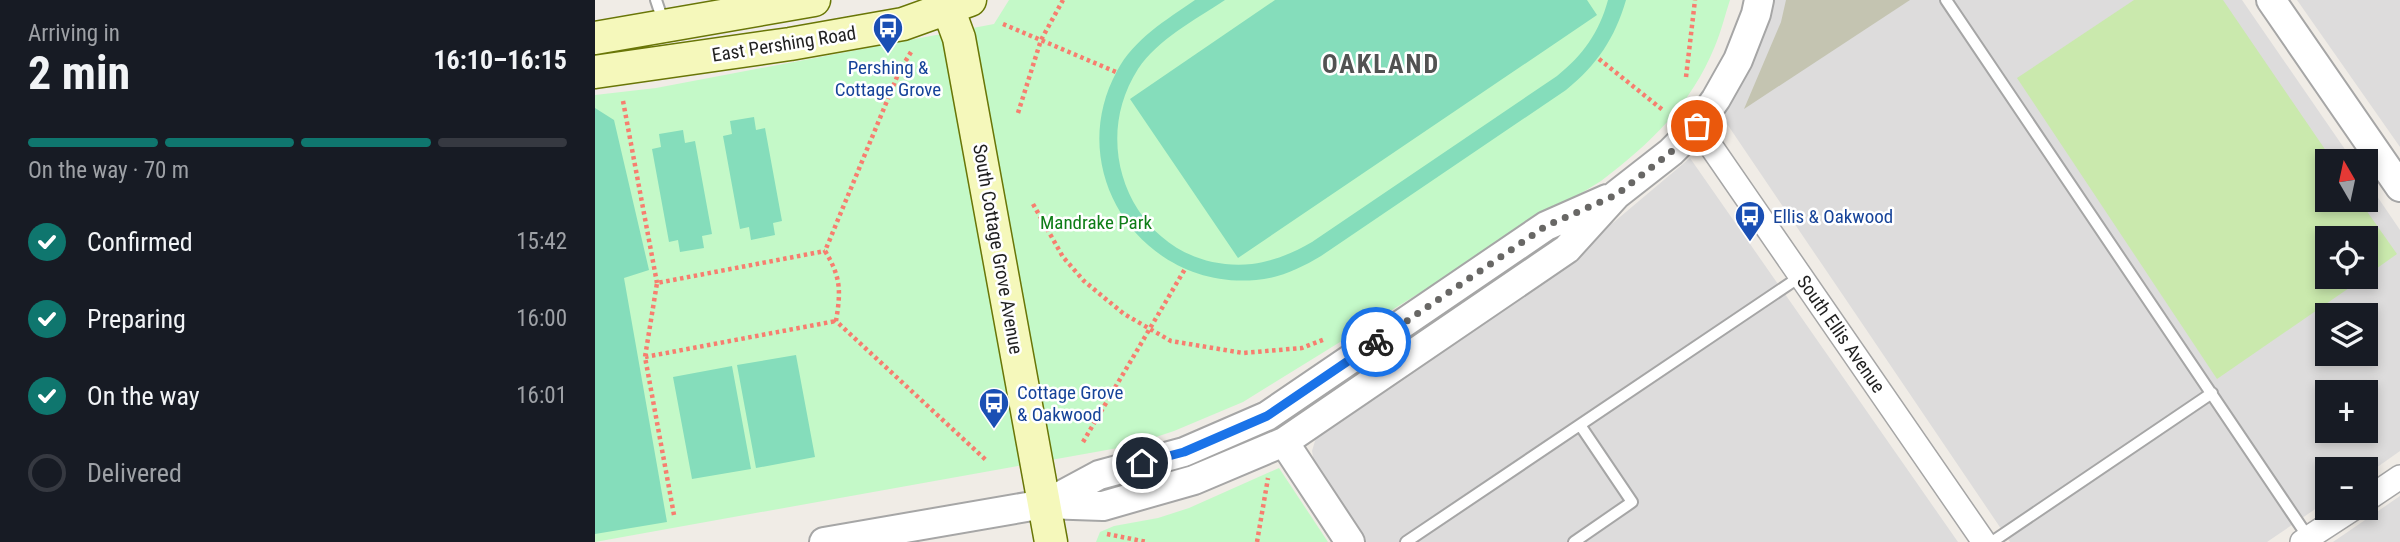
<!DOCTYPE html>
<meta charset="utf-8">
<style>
:root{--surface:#171b24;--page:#242831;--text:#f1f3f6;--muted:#9ea1a6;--line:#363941;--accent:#0f766e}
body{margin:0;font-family:"Roboto Condensed",sans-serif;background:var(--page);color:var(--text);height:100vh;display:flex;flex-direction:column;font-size:26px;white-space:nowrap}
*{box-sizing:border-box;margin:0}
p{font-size:23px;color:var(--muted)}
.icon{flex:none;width:38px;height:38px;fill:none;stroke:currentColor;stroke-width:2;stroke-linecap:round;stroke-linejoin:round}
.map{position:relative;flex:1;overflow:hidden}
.details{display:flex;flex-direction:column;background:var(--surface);width:595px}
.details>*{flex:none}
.needle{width:46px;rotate:351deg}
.buttons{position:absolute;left:1720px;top:149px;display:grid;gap:14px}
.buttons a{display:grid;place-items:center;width:63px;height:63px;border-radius:0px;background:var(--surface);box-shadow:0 4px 10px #0003;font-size:35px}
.pin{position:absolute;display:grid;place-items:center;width:60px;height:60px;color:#fff;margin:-30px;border:4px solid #fff;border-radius:50%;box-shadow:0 2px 7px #0007}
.courier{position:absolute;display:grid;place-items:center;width:70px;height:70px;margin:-35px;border:5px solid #1a73e8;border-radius:50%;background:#fff;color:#222;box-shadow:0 2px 9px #0007}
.headline em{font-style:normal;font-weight:700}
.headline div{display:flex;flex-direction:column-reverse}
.headline{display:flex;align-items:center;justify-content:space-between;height:119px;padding:0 28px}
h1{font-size:46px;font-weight:700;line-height:52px}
.bar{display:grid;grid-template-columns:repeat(4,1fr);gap:10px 7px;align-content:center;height:84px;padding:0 28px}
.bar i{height:9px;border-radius:5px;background:var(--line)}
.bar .current{background:var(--accent)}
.bar p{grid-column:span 4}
ol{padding:0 28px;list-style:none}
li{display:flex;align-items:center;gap:21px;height:77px}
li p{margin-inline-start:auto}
li .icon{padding:7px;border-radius:50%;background:var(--accent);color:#fff;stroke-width:4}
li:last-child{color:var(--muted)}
li i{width:38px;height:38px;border:4px solid var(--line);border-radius:50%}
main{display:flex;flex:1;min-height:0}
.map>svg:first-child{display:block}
.residential{fill:#dddcdc;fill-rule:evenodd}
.construction{fill:#c4c4b1}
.grass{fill:#cae9ad}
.park{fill:#c4f9c8}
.pitch{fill:#85ddbb}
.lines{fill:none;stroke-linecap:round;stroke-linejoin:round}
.service-casing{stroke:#a6a6a6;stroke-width:14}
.minor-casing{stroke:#a6a6a6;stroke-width:26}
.tertiary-casing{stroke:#a6a6a6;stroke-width:32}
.secondary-casing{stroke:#697607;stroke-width:35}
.path{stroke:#f77e6f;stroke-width:4.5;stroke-dasharray:3.5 3.5;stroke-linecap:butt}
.service{stroke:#fff;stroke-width:10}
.minor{stroke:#fff;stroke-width:23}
.tertiary{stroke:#fff;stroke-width:28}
.secondary{stroke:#f5f8bb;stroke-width:32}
.done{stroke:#686765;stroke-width:7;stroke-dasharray:0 12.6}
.route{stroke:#1a73e8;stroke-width:9}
.labels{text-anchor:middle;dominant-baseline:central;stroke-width:5;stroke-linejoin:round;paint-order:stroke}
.street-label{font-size:19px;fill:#1f1f1f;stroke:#fff}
.transit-label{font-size:19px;fill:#164399;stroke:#fff;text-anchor:start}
.park-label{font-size:19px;fill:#0e7d17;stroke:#fff}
.district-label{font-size:26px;font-weight:bold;letter-spacing:2px;fill:#525252;stroke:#fff}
</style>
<main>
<section class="details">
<div class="headline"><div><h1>2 min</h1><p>Arriving in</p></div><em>16:10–16:15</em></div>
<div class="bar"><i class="current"></i><i class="current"></i><i class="current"></i><i></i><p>On the way · 70 m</p></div>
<ol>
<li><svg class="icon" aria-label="check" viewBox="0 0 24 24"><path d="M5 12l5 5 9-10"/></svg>Confirmed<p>15:42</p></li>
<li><svg class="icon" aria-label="check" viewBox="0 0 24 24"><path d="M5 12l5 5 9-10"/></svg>Preparing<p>16:00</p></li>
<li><svg class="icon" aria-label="check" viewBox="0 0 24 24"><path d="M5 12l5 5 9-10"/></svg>On the way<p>16:01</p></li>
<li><i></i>Delivered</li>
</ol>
</section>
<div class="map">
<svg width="1805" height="542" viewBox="0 0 1805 542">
<rect width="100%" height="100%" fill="#f0ece6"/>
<path class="residential" d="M1177 0H1647L1758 161H1732V200H1771V180L1805 230V451L1771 475V469H1732V501L1672 542H1415L1126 115 1149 79 1170 28ZM1732 238H1771V276H1732ZM1732 315H1771V354H1732ZM1732 392H1771V430H1732Z
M1702 0H1805V147Z
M1095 158 1363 542H771L720 467 717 451 723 431 1019 222Z
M1805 496V542H1738Z"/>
<path class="construction" d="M1191 0H1315L1149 109 1186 22Z"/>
<path class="grass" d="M1539 0H1628L1738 161H1732V200H1764L1802 254 1771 276V238H1732V276L1770 277 1622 379 1422 78Z"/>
<path class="park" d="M414 0H1135C1130 15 1126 32 1120 46 1096 105 1055 144 1006 181L648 402 579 431 534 446 0 542V95L61 88 399 24Z
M684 468 733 542H501L505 532 519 526 563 518 594 508Z"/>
<path class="pitch" d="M600 0H630C600 20 563 39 543 69 487 156 551 275 657 264 679 261 698 253 717 242L962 76C988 55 1004 33 1013 0H1031C1020 38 1002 65 971 90L726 256C706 268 685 278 661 280 548 290 467 172 522 71 539 39 571 20 600 0Z
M680 0H992L1002 15 643 258 535 99Z
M0 108 19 120 54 270 29 278 72 522 0 534Z
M159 117 161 130 170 128 187 221 178 223 180 235 156 240 154 227 145 229 128 136 137 134 135 121Z
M88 130 90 143 100 141 117 234 107 236 109 248 85 252 83 240 74 242 57 149 66 147 64 134Z
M201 355 220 457 161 468 142 365Z
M137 366 156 469 97 479 78 377Z"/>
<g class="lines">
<g class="service-casing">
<path id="service" d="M61 0 69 24
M1351 0 1715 540
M811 542 1206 276
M979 542 1037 502 985 425
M1397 542 1617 393"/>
</g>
<g class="minor-casing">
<path id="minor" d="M1102 126 1389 542
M1771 500 1805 477
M1707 542 1759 508"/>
</g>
<g class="tertiary-casing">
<path id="tertiary" d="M1676 0 1805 187
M689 442 755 542
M452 503 504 475 589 452 672 416 951 226 1012 199
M229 542 449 504 508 506 599 480 689 442 972 249 1021 195 1076 152 1102 126 1121 99 1143 60 1161 14 1164 0"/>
</g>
<g class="secondary-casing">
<path id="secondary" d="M350 0 364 38 456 542
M0 38 219 0
M0 72 195 44 308 24 375 0"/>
</g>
<path class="path" d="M408 24 521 72
M316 52 304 72 230 251C246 277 246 291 241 321L392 461
M1004 59 1069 111
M1091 77 1100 0
M28 101 62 283
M423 113 446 40 468 0
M438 204 468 257 489 281 529 314 576 341 648 353 707 348 730 339
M50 357 241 321
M488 442 590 269
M79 515 50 357 62 283 230 251
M512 534 552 542
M662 542 673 478"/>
<use href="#service" class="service"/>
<use href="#minor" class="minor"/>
<use href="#tertiary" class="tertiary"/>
<use href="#secondary" class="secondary"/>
</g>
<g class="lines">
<path class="done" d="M781 342 951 226 1021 195 1076 152 1102 126"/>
<path class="route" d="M547 463 589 452 672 416 781 342"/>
</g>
<defs>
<g id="bus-pin" transform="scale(1.575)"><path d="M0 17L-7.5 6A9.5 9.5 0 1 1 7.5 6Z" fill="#1a4fb4" stroke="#fff"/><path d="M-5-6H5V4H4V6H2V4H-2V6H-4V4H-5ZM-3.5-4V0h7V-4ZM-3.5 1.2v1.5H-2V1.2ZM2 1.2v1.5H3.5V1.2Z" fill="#fff"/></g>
</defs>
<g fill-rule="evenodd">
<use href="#bus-pin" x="293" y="28"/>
<use href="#bus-pin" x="1155" y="216"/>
<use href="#bus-pin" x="399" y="403"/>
</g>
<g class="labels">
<g class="street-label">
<text transform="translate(189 44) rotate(-9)">East Pershing Road</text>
<text transform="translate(403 249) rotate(80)">South Cottage Grove Avenue</text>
<text transform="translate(1246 334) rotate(55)">South Ellis Avenue</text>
</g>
<g class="transit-label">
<text x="293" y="67" text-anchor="middle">Pershing &amp;<tspan x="293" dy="22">Cottage Grove</tspan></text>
<text x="1178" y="216">Ellis &amp; Oakwood</text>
<text x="422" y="392">Cottage Grove<tspan x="422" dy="22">&amp; Oakwood</tspan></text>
</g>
<g class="park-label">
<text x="501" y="222">Mandrake Park</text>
</g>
<g class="district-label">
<text x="786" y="64">OAKLAND</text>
</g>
</g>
</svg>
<div class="buttons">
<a><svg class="needle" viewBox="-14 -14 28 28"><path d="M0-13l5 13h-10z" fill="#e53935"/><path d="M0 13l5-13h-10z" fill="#9ea1a6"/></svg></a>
<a><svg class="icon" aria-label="locate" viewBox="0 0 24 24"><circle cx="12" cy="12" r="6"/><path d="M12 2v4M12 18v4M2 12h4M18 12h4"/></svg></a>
<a><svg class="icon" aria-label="layers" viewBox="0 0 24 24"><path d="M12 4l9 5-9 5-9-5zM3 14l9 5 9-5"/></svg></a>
<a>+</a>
<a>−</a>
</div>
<div class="pin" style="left:1102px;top:126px;background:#ea580c"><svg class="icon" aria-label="bag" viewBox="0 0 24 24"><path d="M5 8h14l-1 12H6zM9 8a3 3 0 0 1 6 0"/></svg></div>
<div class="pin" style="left:547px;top:463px;background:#1f2937"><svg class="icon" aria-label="home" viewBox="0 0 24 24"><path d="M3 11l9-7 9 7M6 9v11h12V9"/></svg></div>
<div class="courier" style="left:781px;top:342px"><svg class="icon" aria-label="bike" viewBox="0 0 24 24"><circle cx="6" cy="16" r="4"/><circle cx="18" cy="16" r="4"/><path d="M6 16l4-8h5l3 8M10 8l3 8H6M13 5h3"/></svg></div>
</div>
</main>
